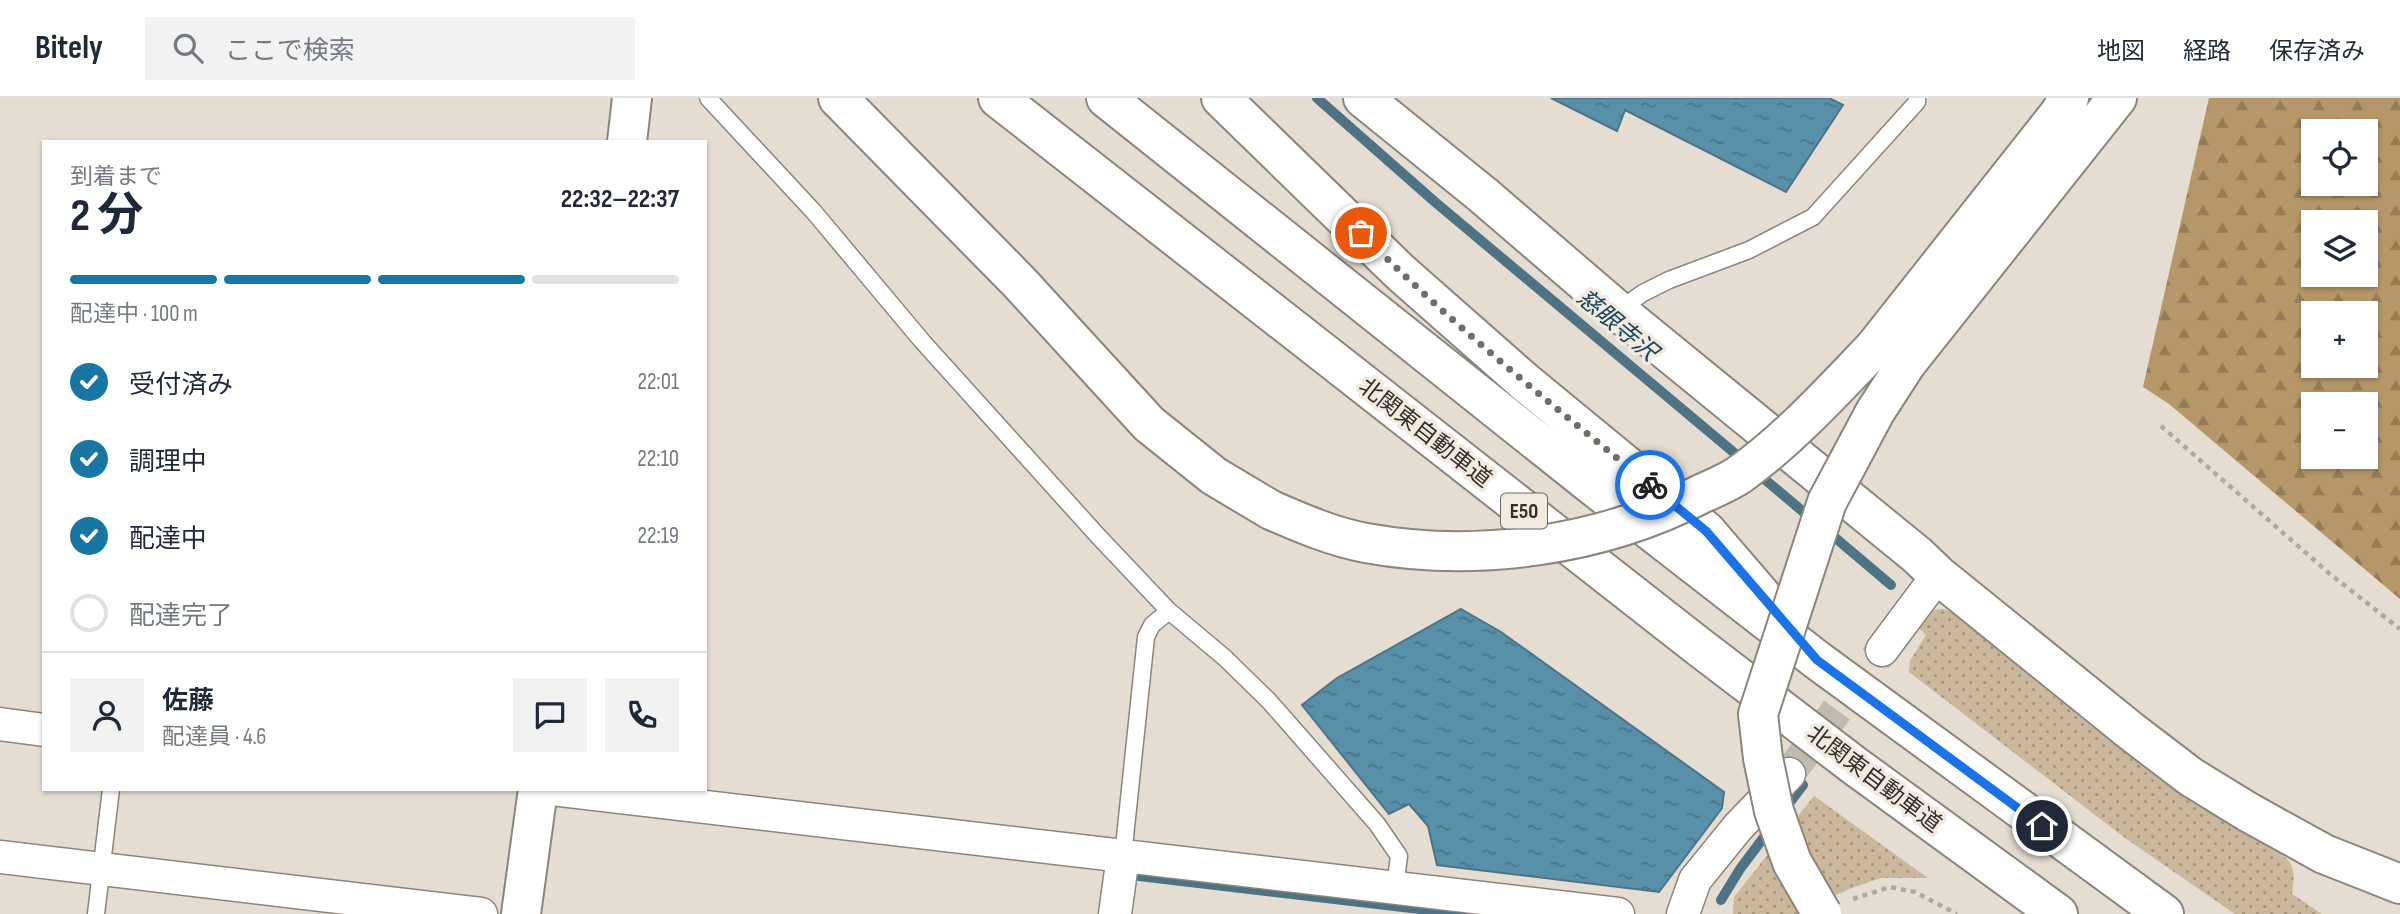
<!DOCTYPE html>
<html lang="ja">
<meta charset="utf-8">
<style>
:root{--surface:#fff;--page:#f2f2f3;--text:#1f2937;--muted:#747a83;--line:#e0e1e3;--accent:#1876a4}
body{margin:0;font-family:"Sofia Sans Condensed","Noto Sans JP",sans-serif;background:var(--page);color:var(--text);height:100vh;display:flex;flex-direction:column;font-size:26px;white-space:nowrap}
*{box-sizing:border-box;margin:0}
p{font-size:23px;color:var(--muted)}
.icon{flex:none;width:38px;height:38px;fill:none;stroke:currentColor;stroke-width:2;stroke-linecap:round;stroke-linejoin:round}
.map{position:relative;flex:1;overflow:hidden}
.sheet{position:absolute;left:42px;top:42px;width:665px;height:651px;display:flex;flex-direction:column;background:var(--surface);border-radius:0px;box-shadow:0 2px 5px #0004}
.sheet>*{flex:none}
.fabs{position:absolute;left:2301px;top:21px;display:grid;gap:14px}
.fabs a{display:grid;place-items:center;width:77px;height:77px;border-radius:0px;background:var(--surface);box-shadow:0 2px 5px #0004;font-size:35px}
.pin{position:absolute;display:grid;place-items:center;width:60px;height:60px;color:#fff;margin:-30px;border:4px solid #fff;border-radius:50%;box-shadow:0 2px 7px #0007}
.courier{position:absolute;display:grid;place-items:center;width:70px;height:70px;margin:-35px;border:5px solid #1a73e8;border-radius:50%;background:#fff;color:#222;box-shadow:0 2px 9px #0007}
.headline em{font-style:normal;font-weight:700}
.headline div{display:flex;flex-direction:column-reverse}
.headline{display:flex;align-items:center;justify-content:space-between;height:119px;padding:0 28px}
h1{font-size:46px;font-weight:700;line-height:52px}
.bar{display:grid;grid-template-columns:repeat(4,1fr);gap:10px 7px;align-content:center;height:84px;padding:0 28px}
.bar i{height:9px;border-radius:5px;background:var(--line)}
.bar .current{background:var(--accent)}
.bar p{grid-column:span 4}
.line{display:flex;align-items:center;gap:18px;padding:0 28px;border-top:2px solid var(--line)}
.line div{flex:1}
.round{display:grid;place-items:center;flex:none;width:74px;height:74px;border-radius:0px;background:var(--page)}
ol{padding:0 28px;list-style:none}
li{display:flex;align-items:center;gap:21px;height:77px}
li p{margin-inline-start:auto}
li .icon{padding:7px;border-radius:50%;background:var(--accent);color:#fff;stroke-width:4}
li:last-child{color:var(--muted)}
li i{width:38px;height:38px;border:4px solid var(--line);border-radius:50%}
header{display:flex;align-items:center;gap:42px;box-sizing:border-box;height:98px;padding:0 35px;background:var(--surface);border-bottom:2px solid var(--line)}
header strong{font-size:33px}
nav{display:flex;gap:38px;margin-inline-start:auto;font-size:24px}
.search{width:490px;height:63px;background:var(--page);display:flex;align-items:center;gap:18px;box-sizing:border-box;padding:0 24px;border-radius:0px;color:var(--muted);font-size:26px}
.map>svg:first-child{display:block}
.grass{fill:url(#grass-dots)}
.forest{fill:url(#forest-firs);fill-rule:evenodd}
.water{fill:url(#water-ripples);stroke:#4d7384;stroke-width:2}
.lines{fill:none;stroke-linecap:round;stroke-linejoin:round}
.stream{stroke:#4d7384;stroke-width:10}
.minor-tunnel{stroke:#c1bab1;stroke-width:32;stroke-dasharray:32 16;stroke-linecap:butt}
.service-casing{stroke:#8c857b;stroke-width:19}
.minor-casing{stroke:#8c857b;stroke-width:35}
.tertiary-casing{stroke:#8c857b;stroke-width:42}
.motorway-casing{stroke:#8c857b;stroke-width:42}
.path{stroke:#afa89f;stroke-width:4.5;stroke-dasharray:5 5;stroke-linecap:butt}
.service{stroke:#fff;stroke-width:16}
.minor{stroke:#fff;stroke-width:32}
.tertiary{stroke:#fff;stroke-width:38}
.motorway{stroke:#fff;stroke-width:38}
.motorway-bridge-casing{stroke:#8c857b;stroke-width:42;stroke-linecap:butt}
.motorway-bridge{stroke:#fff;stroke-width:38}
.done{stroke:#716c65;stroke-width:7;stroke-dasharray:0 12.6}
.route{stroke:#1a73e8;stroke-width:9}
.labels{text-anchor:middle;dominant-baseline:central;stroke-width:7;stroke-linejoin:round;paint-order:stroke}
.shield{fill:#f2eadf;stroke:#6c6761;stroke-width:2}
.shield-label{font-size:21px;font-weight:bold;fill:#322f2b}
.street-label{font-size:23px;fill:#322f2b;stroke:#f2eadf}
.water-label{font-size:24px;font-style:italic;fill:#18475b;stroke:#f2eadf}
</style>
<header>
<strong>Bitely</strong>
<div class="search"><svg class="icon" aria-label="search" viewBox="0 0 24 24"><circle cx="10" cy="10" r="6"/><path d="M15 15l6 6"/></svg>ここで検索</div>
<nav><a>地図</a><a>経路</a><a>保存済み</a></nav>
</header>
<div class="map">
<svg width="2400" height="816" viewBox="0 0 2400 816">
<defs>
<pattern id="grass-dots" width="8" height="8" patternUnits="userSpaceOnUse" patternTransform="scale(1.75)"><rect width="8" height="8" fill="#cbb79c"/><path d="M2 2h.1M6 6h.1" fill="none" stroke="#a5957f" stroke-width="1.8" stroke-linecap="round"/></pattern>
<pattern id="forest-firs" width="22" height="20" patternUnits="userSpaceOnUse" patternTransform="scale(1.75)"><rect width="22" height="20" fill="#b6976a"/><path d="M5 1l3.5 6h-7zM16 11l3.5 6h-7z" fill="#957c57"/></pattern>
<pattern id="water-ripples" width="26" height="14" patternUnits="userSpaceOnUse" patternTransform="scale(1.75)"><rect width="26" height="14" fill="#5890aa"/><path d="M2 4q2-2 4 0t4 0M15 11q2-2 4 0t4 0" fill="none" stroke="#49768b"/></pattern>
</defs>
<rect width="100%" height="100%" fill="#e5ddd2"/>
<path class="grass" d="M1943 511 1953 515C2030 578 2106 643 2186 701 2210 717 2276 745 2290 765 2296 774 2293 786 2292 796L2322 816H2235L2125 740 1909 574 1910 563 1926 537 1918 529 1933 512Z
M1814 698 1928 780H1881L1849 791 1817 806 1804 816H1733L1734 799Z"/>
<path class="forest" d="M2209 0H2400V501L2169 306 2143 289ZM2314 33H2366V86H2314ZM2314 124H2366V177H2314ZM2314 215H2366V268H2314ZM2314 306H2366V359H2314Z"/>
<path class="water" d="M1551 0H1829L1843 7 1786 94 1625 12 1617 33Z
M1461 511 1501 534 1724 694 1722 710 1659 794 1437 767 1428 728 1409 706 1389 716 1302 607 1337 580Z"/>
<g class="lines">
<path class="stream" d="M1317 0 1435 104 1744 363
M1756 374 1813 422
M1826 432 1891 487
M1784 712 1803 687
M1139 778 1462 816
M1721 802 1740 771 1770 731"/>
<path class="minor-tunnel" d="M1789 676 1882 552"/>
<g class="service-casing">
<path id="service" d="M708 0 814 114 922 243 1098 438 1169 513 1225 560 1269 603 1377 726 1399 758 1395 789
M1619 212 1643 195 1669 182 1749 152 1813 119 1917 4V0
M1123 758 1146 539 1152 527 1169 513
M96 816 111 691"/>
</g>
<g class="minor-casing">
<path id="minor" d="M1882 552 1938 477
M0 626 44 632
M552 691 1618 816
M0 759 481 816
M1115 816 1123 758
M1683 816 1695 782 1738 729 1789 676"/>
</g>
<g class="tertiary-casing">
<path id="tertiary" d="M1363 0 1483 97 1618 213 1917 457 1938 477 2132 634 2191 679 2248 714 2324 756 2400 786
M627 44 632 0
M521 816 538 691"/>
</g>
<g class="motorway-casing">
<path id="motorway" d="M838 0 1019 184 1149 326 1214 378 1271 412
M998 0 1698 548 1855 668 2058 816
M1106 0 1593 388 1817 562 2164 816
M1221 0 1400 174 1526 285 1706 433 1761 497
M1874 250 2059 16 2069 0
M1906 266 2117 0"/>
</g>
<path class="path" d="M2161 328 2330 476 2400 531
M1853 801 1890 789 1915 794 1957 816"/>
<use href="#service" class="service"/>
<use href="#minor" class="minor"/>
<use href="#tertiary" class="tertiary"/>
<use href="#motorway" class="motorway"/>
<g class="motorway-bridge-casing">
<path id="motorway-bridge" d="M1271 412C1301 425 1333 439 1366 445 1476 465 1601 448 1701 396 1714 390 1727 385 1739 377 1789 341 1831 295 1874 250
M1822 816 1792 764 1774 713 1763 660 1758 616 1827 404 1875 314 1906 266"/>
</g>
<use href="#motorway-bridge" class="motorway-bridge"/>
</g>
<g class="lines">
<path class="done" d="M1361 135C1451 226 1551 306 1650 387"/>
<path class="route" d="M1650 387 1706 433 1817 562 2042 728"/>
</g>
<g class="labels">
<rect class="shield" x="1501" y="395.5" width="46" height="35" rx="5"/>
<g class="shield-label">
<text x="1524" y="413">E50</text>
</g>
<g class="street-label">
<text transform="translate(1425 335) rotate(38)">北関東自動車道</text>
<text transform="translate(1874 681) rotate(37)">北関東自動車道</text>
</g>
<g class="water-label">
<text transform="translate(1617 227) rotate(40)">慈眼寺沢</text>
</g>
</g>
</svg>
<div class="fabs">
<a><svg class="icon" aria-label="locate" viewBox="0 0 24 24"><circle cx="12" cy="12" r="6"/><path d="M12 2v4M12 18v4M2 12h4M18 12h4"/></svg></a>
<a><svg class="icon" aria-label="layers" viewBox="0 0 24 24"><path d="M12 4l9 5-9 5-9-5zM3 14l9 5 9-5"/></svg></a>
<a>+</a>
<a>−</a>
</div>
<div class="pin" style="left:1361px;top:135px;background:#ea580c"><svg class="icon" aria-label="bag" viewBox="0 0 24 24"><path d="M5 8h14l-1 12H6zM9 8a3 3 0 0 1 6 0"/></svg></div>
<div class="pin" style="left:2042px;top:728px;background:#1f2937"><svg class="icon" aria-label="home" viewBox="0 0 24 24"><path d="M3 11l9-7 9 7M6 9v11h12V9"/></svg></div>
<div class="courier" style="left:1650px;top:387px"><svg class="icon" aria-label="bike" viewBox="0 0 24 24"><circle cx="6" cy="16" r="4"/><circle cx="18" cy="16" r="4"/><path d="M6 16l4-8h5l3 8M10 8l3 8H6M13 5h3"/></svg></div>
<section class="sheet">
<div class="headline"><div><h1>2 分</h1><p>到着まで</p></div><em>22:32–22:37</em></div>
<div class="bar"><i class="current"></i><i class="current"></i><i class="current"></i><i></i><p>配達中 · 100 m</p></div>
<ol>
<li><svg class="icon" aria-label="check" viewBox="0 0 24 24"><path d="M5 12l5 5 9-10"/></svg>受付済み<p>22:01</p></li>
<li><svg class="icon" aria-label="check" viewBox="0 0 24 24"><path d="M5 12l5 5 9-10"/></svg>調理中<p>22:10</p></li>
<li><svg class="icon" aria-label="check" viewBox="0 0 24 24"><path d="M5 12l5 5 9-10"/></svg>配達中<p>22:19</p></li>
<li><i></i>配達完了</li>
</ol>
<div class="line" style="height:126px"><a class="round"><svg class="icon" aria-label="person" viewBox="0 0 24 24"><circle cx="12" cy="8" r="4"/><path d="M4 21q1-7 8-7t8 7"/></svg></a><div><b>佐藤</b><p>配達員 · 4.6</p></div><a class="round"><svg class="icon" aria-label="chat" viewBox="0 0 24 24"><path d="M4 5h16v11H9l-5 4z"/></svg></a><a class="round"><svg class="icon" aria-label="phone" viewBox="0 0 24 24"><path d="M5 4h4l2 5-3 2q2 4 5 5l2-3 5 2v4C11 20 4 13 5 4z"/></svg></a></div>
</section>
</div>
